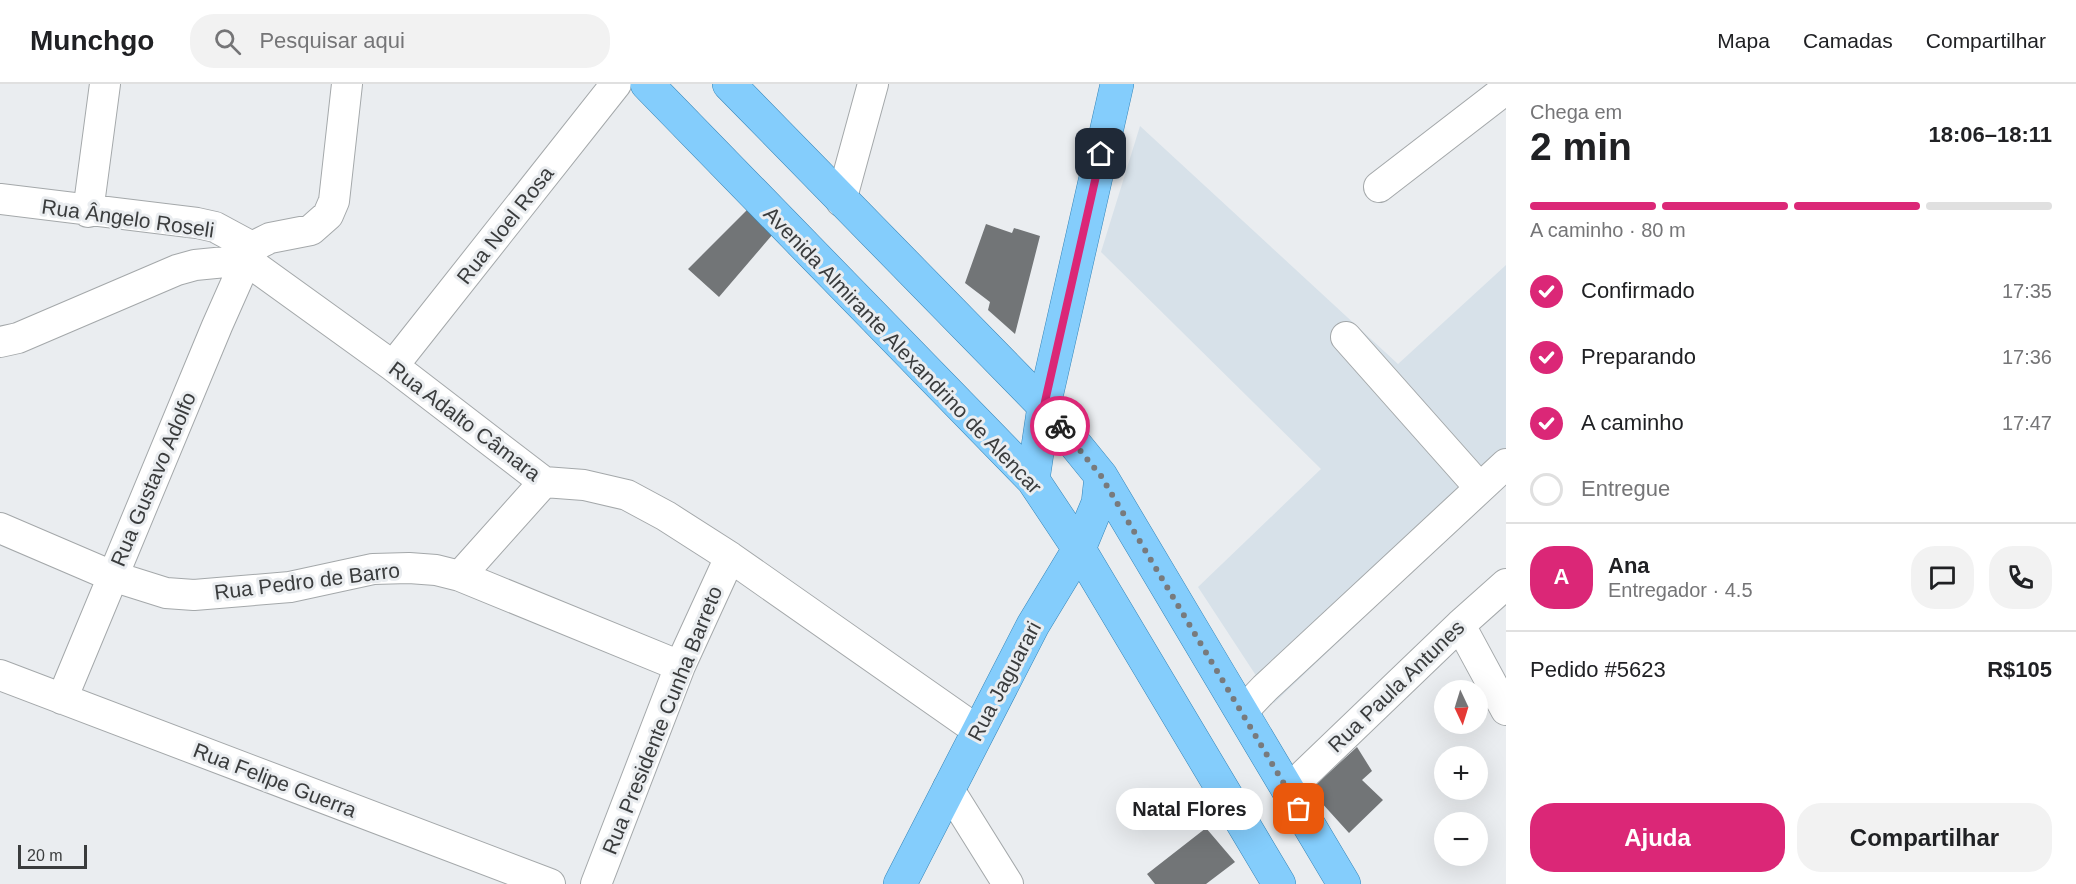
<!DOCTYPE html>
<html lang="pt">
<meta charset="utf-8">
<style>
:root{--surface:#fff;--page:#f2f2f2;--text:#202124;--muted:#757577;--line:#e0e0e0;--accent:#db2777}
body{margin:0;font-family:Helvetica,sans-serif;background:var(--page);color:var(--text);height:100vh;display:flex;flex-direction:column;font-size:22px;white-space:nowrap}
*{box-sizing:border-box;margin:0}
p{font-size:20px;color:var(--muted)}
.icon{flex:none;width:33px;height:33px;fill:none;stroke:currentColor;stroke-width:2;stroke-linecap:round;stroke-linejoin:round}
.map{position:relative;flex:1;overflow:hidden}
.sheet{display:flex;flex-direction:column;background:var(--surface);width:570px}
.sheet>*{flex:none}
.needle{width:39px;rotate:176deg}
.tools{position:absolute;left:1434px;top:596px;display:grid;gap:12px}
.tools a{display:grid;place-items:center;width:54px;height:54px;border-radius:50%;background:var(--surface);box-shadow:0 6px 24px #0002;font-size:30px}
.scale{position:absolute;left:18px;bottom:15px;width:69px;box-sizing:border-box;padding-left:6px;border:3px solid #3a3c3d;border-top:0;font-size:16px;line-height:21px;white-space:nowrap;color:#3a3c3d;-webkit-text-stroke:4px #eaedf0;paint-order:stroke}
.pin{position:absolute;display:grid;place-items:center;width:51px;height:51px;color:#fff;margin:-26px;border-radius:12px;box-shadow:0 3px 9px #0006}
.courier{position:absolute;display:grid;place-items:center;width:60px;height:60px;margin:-30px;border:4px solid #db2777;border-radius:50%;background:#fff;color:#222;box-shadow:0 2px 8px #0007}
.bubble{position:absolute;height:42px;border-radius:21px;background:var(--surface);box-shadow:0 6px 24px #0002;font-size:20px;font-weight:700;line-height:42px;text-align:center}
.headline em{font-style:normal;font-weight:700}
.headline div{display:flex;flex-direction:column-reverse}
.headline{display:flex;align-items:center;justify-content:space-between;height:102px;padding:0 24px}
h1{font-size:39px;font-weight:700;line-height:45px}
.bar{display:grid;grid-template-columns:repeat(4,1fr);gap:9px 6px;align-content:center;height:72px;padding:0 24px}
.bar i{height:8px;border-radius:4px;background:var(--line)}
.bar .current{background:var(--accent)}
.bar p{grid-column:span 4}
.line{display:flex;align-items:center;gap:15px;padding:0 24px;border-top:2px solid var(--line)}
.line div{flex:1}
.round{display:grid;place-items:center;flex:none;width:63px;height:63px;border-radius:24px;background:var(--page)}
ol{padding:0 24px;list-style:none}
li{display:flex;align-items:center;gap:18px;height:66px}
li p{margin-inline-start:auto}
li .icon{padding:6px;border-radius:50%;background:var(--accent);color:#fff;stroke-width:4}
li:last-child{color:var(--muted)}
li i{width:33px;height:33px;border:3px solid var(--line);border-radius:50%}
.primary-button{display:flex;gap:12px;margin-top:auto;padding:12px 24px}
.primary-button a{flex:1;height:69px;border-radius:24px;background:var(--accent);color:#fff;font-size:24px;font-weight:700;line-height:69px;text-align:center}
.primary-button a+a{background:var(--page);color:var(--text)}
header{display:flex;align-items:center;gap:36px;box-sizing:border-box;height:84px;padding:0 30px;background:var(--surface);border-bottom:2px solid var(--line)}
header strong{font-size:28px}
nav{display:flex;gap:33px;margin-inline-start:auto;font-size:21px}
.search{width:420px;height:54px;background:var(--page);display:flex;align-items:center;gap:15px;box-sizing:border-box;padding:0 21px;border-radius:24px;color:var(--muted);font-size:22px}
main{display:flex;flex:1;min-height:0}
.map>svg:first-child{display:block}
.built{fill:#d7e1e9}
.building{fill:#727577}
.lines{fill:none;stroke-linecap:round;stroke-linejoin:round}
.minor-casing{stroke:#a4a8aa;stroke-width:32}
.major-casing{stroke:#3585b8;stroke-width:34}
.minor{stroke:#fff;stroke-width:30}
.major{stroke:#84cdfc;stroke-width:33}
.done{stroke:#787a7c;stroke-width:6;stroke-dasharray:0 10.8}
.route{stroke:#db2777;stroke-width:8}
.labels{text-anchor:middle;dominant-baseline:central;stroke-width:6;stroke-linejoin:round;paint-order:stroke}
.street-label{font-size:21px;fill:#3a3c3d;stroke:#eaedf0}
</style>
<header>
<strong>Munchgo</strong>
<div class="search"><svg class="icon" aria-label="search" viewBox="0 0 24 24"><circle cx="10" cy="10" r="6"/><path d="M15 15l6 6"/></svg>Pesquisar aqui</div>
<nav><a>Mapa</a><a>Camadas</a><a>Compartilhar</a></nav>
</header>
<main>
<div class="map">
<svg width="1506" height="800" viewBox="0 0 1506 800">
<rect width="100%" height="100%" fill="#eaedf0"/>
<path class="built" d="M1140 42 1398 280 1506 181V398L1274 619 1198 503 1321 385 1101 168Z"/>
<path class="building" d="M748 125 773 150 719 213 688 185Z
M986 140 1012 149 1014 144 1040 152 1015 250 988 226 990 218 965 199Z
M1357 663 1372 687 1362 696 1383 716 1349 749 1310 706Z
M1206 744 1235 778 1206 800H1155L1147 790Z"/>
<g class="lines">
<g class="minor-casing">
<path id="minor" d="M1379 103 1506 5
M0 115 197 139 215 143 252 163
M841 117 873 0
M88 128 105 0
M1346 253 1480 404
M0 258 18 254 177 186 195 181 246 176 393 282 544 398 584 401 627 411 666 432 730 473 977 646
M393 282 616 0
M0 444 112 492 166 509 194 511 290 503 373 485 409 484 436 486 460 492 680 582
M460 492 544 398
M1460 541 1506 626
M0 591 550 800
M62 615 217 242 252 163 270 154 311 146 328 131 334 117 347 0
M1242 628 1265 604 1506 380
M948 704 1008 800
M1288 706 1460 541 1506 500
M596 800 680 582 730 473"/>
</g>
<g class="major-casing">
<path id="major" d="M647 0 1033 396 1079 465 1279 800
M729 0 1044 322 1101 392 1344 800
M1033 396 1044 322 1117 0
M900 800 1033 541 1079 465 1098 419 1101 392"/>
</g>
<use href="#minor" class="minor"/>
<use href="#major" class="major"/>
</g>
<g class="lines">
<path class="done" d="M1060 342 1101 392 1299 725"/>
<path class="route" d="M1060 342 1044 322 1101 70"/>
</g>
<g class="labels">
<g class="street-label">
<text transform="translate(128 134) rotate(8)">Rua Ângelo Roseli</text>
<text transform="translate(505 141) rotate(-52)">Rua Noel Rosa</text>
<text transform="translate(903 266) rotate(46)">Avenida Almirante Alexandrino de Alencar</text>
<text transform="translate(465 337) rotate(37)">Rua Adalto Câmara</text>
<text transform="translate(153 395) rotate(-67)">Rua Gustavo Adolfo</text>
<text transform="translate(307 497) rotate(-7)">Rua Pedro de Barro</text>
<text transform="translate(1004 597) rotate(-62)">Rua Jaguarari</text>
<text transform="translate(1396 602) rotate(-44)">Rua Paula Antunes</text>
<text transform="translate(662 636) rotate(-68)">Rua Presidente Cunha Barreto</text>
<text transform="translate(275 696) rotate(21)">Rua Felipe Guerra</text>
</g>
</g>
</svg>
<div class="tools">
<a><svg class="needle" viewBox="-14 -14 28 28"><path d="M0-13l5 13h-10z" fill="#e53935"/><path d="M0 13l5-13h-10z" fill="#757577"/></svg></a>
<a>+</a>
<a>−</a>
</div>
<div class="scale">20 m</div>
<div class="pin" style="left:1299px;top:725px;background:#ea580c"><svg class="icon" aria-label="bag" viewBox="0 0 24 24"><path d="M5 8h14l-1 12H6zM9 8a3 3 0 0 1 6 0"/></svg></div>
<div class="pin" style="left:1101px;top:70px;background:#1f2937"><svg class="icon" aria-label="home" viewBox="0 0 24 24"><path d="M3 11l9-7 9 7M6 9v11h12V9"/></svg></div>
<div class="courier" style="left:1060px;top:342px"><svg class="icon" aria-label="bike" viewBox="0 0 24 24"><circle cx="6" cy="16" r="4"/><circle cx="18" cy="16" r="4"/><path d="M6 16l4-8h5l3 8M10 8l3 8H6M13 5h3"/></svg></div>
<div class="bubble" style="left:1116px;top:704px;width:147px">Natal Flores</div>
</div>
<section class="sheet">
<div class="headline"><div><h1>2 min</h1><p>Chega em</p></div><em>18:06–18:11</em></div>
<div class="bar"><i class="current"></i><i class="current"></i><i class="current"></i><i></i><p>A caminho · 80 m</p></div>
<ol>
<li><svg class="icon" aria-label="check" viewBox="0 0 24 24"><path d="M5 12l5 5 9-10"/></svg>Confirmado<p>17:35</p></li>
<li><svg class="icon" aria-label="check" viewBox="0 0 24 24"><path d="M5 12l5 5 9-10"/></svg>Preparando<p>17:36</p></li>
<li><svg class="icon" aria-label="check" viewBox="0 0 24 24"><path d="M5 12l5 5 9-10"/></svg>A caminho<p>17:47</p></li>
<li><i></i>Entregue</li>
</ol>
<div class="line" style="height:108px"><b class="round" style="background:var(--accent);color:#fff">A</b><div><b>Ana</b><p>Entregador · 4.5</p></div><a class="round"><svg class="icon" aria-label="chat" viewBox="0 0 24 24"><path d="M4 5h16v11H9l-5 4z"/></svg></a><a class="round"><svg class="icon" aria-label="phone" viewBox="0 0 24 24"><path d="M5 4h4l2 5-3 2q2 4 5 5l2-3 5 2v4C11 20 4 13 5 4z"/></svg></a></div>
<div class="line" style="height:78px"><div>Pedido #5623</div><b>R$105</b></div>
<div class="primary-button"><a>Ajuda</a><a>Compartilhar</a></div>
</section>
</main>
